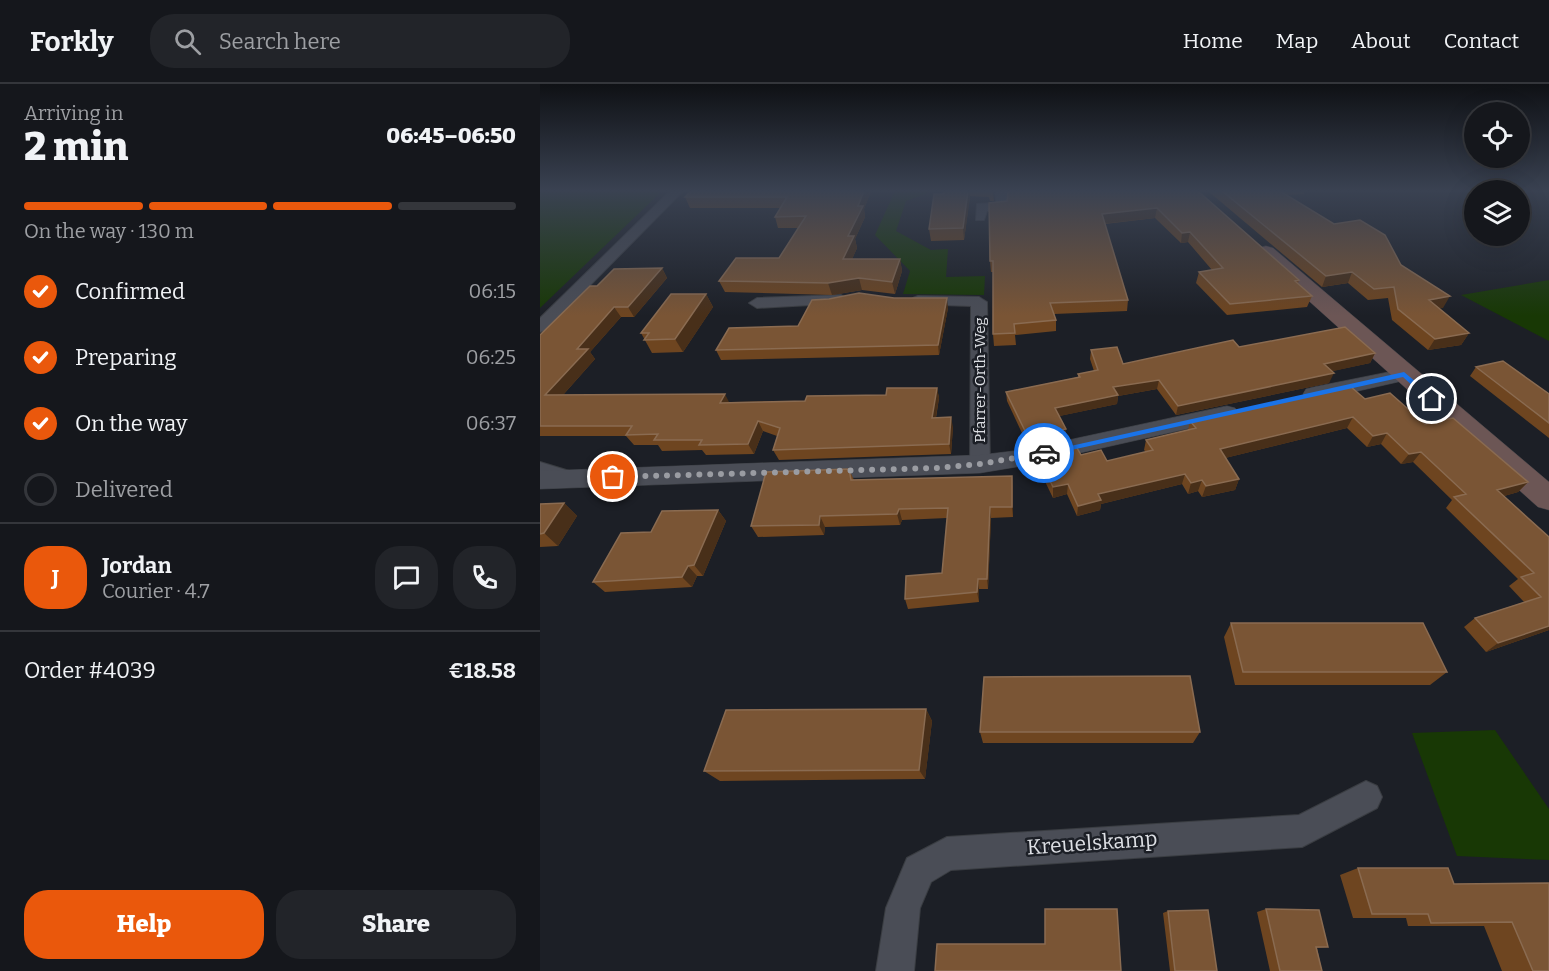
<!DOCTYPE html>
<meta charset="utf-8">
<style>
:root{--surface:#15171c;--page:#222429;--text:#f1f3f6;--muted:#9d9fa3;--line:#34363b;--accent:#ea580c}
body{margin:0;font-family:Bitter,serif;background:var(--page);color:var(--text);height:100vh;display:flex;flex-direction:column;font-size:22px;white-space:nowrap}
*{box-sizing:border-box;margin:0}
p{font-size:20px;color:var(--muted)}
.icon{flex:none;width:33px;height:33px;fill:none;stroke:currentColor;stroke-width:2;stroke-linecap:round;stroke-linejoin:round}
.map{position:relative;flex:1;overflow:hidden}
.details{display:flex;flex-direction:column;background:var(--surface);width:540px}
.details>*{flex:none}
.fabs{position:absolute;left:924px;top:18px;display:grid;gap:12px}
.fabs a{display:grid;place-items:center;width:66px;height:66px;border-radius:50%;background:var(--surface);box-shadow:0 6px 24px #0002,0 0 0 2px var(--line);font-size:30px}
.pin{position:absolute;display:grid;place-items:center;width:51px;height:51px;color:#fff;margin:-26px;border:3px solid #fff;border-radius:50%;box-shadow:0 2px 6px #0007}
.courier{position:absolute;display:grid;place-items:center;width:60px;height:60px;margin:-30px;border:4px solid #1a73e8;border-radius:50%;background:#fff;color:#222;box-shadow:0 2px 8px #0007}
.head em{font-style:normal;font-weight:800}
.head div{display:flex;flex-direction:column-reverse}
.head{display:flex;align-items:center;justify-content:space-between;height:102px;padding:0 24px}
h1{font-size:39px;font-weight:800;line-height:45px}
.bar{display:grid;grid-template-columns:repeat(4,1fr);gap:9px 6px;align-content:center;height:72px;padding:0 24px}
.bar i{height:8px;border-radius:4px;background:var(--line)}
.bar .current{background:var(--accent)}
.bar p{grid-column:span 4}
.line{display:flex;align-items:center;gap:15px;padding:0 24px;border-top:2px solid var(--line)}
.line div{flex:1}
.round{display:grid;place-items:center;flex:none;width:63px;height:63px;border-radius:24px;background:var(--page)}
ol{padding:0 24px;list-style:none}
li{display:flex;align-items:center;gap:18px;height:66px}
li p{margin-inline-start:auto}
li .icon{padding:6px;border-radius:50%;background:var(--accent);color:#fff;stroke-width:4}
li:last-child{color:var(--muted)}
li i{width:33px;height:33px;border:3px solid var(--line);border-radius:50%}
.primary-button{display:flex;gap:12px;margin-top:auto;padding:12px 24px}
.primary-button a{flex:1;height:69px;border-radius:24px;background:var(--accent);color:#fff;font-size:24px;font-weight:800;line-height:69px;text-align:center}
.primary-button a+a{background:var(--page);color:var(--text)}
header{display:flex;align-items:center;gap:36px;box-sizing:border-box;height:84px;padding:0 30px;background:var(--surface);border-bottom:2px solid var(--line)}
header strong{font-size:28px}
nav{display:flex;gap:33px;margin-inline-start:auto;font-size:21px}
.search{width:420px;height:54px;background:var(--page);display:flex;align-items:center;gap:15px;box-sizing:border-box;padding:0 21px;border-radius:24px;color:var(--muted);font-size:22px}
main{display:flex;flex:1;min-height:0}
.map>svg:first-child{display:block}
.green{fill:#183805}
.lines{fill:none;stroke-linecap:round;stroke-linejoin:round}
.minor-casing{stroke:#3a3d42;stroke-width:2}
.tertiary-casing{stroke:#3a3d42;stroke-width:1}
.secondary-casing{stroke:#3a3d42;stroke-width:1}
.minor{fill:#4a4d56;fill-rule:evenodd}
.tertiary{fill:#4a4d56;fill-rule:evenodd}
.secondary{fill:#6c5655;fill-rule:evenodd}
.wall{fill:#6e4520}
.shaded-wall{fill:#482f19}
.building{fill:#7a5535;stroke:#8a6b51;stroke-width:1.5}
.route{fill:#1a73e8}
.done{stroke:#9a9ca2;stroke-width:6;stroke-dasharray:0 10.8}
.labels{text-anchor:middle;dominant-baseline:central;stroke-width:5;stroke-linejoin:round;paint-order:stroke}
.far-street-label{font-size:15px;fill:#dee0e5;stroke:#1c1f26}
.near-street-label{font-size:21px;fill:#dee0e5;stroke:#1c1f26}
</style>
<header>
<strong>Forkly</strong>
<div class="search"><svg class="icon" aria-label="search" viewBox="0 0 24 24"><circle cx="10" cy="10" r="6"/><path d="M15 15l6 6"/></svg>Search here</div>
<nav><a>Home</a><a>Map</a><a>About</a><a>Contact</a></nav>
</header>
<main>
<section class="details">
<div class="head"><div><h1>2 min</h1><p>Arriving in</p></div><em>06:45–06:50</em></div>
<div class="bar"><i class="current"></i><i class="current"></i><i class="current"></i><i></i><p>On the way · 130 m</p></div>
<ol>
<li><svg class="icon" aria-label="check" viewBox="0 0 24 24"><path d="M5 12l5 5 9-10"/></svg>Confirmed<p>06:15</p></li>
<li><svg class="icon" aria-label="check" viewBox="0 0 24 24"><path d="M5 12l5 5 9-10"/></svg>Preparing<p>06:25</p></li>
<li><svg class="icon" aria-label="check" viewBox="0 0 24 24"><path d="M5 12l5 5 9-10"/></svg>On the way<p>06:37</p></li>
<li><i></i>Delivered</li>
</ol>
<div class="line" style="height:108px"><b class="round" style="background:var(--accent);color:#fff">J</b><div><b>Jordan</b><p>Courier · 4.7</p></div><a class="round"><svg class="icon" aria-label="chat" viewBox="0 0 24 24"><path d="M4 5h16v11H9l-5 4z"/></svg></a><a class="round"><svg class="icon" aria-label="phone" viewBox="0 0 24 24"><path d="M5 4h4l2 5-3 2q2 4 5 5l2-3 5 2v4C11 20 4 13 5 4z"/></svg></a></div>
<div class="line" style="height:78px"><div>Order #4039</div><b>€18.58</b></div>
<div class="primary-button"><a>Help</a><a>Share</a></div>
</section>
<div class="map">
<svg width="1009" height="887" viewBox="0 0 1009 887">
<rect width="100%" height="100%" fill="#1c1f26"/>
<path class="green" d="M0 107H122L0 224Z
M355 107H393L366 117 356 147 391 166 408 165 406 193 445 192 444 211 363 210 370 187 335 151Z
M1009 196V257L921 211Z
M955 646 1009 725V776L917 772 872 649Z"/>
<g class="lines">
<g class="minor-casing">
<path id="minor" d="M130 107H143L6 246 0 248V234Z
M455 107H467L466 126 447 127 444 136H436L437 120 456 119Z
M301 211 309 216 306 219 217 224 209 219 217 214Z
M378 212 439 213 447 218 450 380 447 385 440 387 433 385 430 380 431 222 373 220 370 217 373 214Z
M0 378 36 389 39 394 36 399 29 402 0 392Z
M826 697 837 702 842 713 837 724 762 763 411 786 391 798 380 824 374 887H336L346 824 367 774 407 753 759 731Z"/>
</g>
<g class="tertiary-casing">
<path id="tertiary" d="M864 285 871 287 875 291 871 295 774 317 766 315 763 310 766 305 774 303Z
M687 322 695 324 698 329 695 334 482 382 440 389 0 405V387L440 371 482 366Z"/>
</g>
<g class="secondary-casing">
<path id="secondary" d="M726 162 733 164 1009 398V426L998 423 719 172 717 168 719 164Z"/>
</g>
<use href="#minor" class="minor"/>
<use href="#tertiary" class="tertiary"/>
<use href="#secondary" class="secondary"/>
</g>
<path class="wall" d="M151 107H331L324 125 325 133 315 155 317 164 312 175H360L362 187 355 210 322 206 292 211 185 208 179 197 239 174 259 144H238L235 133 240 124H150L145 113Z
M404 107H453L454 117H450L449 113 430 112 424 156 391 157 389 145Z
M658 107 759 196 758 199 772 212 767 223 687 231 656 199 659 188 672 186 648 158 641 159 615 134 565 140 588 216 587 227 514 230 516 236V247L475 251 476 261 454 262 453 250V188H451L450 177 467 117Z
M668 107H764V110L746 111 861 181 903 224H899L929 249 921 261 888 266 852 236 848 214 828 216 808 199 782 203Z
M122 184 127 194 94 233H81L50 268 55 275 23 311 189 318 265 317 346 311 397 304 399 314 396 334 413 343 411 370 239 376 233 366 237 352 223 347 214 370 166 371 162 366 122 367 118 361H94L86 352H0V251Z
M166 210 173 223 143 268 112 269 101 249Z
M408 224 399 271 181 276 176 266 258 242Z
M699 263 835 269 830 279 792 287 789 299 636 331 617 305 578 312 577 320 519 332 526 345V354L488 362 467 317 466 308 538 293V290L554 287 550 275 551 266 583 280Z
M936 283 1009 310V354L930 292Z
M825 315 885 340 988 398 978 408 964 412 1009 453V546L946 568 924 543 935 534 984 518 969 502 978 495 906 424 912 416 873 378 861 380 841 360 827 363 807 344 685 374 699 395 695 406 662 413 658 407 648 410 642 400 561 420 560 426 537 432 527 410 513 414 497 381V370L541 371 567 377 606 368 604 366 606 356 648 346 650 337Z
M309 385 314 396 473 403V433L451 434 448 505H439V518L368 525 365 515 402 489 407 434 362 436 360 441 285 443 284 451 218 453 211 442Z
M24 419 37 432 18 462 0 463V420Z
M178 426 186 437 163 492H157L152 503 65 508 53 498 111 448Z
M691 539 907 588 890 601H695L684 553Z
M386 625 392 637 385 695 180 697 164 687Z
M440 648H660L653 659H443Z
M818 784 914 800 1009 799V887H962L944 842H868L866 834H813L800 791Z
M726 825 788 863 777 864 782 887H730L717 828Z
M628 827 677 887H630L623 829Z"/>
<path class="shaded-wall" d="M324 107H331L324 125 325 133 315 155 317 164 307 187 303 175 308 152 318 122Z
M428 107H429L430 114 424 156 423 144Z
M617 124 615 134 561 140 562 130Z
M650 148 648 158 641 159 642 149Z
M360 175 362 187 355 210 352 198Z
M122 184 127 194 94 233 88 223Z
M812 188 808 199 782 203 786 192Z
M319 194 322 206 292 211 288 199Z
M166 210 173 223 143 268 135 255Z
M910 212 903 224 883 227 889 216Z
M407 214 408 224 399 271 398 261Z
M74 223 81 233 50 268 55 275 14 321 5 311 37 265Z
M929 249 921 261 888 266 895 255Z
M835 269 830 279 780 290 784 280Z
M794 289 789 299 636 331 638 322Z
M619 296 617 305 578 312 577 320 515 333V324L573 303Z
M397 304 399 314 394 344 392 334Z
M185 310 190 320 180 319Z
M411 333 413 343 411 370 409 360Z
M813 333 807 344 677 376 680 365Z
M218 337 223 347 214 370 208 360Z
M526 345V354L488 362V353Z
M847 349 841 360 827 363 833 352Z
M881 368 873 378 861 380 869 370Z
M645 390 642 400 561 420 560 426 537 432 538 422 558 410Z
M472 392 473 403V433L472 423Z
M699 395 695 406 662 413 666 402Z
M662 396 658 407 648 410 651 399Z
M988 398 978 408 947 417 957 406Z
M528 400 527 410 513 414V403Z
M24 419 37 432 18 462 4 449Z
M450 423 451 434 448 505 447 495Z
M359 425 362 436 360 441 357 430Z
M178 426 186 437 163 492 154 481Z
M280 432 285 443 284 451 279 441Z
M148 482 157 492 152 503 142 493Z
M438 495 439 505V518L437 508Z
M1009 542V546L946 568 958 559Z
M386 625 392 637 385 695 379 686Z"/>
<path class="building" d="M151 107H324L318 122H323L308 152H314L303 175H360L352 198 319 194 288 199 179 197 196 174H239L266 132 235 133 247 113H145Z
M404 107H428L423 144 389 145 394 110H403Z
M468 107H658L759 196 755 197 772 212 690 220 659 188 683 184 650 148 642 149 617 124 562 130 588 216 510 219 516 236 474 240 475 249 453 250V177H450L449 119 467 117Z
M682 107H740L794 140 820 136 845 151 861 181 910 212 889 216 929 249 895 255 858 225 854 203 834 205 812 188 786 192Z
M122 184 88 223H74L37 265H48L5 311 185 310 180 319 265 317 267 312 346 311 347 304H397L392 334 411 333 409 360 233 366 240 344 218 337 208 360 159 361 162 356H114L118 350 86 351 92 342H0V251L50 202H57L74 185Z
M319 209 354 214H407L398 261 176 266 189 244 258 242 272 216 289 215Z
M131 210H166L135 255 104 256 109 249H101Z
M805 243 835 269 784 280 794 289 638 322 619 296 573 303 578 311 515 324 526 345 488 353 466 308 540 293 538 290 558 286 551 266 577 263 583 280 693 256 699 263Z
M963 277 1009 310V339L936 283Z
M810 302 825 315 850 309 885 340 913 334 988 398 957 406 1009 453V542L958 559 935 534 1001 513 981 493 994 489 914 413 926 410 881 368 869 370 847 349 833 352 813 333 680 365 699 395 666 402 662 396 651 399 645 390 558 410 561 416 538 422 528 400 513 403 497 370 536 362 541 371 561 366 567 377 613 366 606 356 656 344 650 337Z
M309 385 311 396 472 392V423H450L447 495H438L437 508 365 515 366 492 402 489 408 424 359 425 357 430 280 432 279 441 211 442 226 388Z
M24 419 4 449 0 450V420Z
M178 426 154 481 148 482 142 493 53 498 81 449 111 448 122 427Z
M691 539H883L907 588H703Z
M650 592 660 648H440L444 593Z
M386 625 379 686 164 687 186 626Z
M818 784H908L914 800 1009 799V887H993L972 838 891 839 888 830H832Z
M505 825H577L581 887H395L397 860H505Z
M726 825 779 826 788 863H776L782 887H740Z
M668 826 677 887H635L628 827Z"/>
<linearGradient id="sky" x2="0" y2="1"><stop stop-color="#0f1115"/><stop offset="0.46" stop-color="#3a4252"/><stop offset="1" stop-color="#3a4252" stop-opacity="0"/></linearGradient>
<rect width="1009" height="232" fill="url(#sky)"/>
<path class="route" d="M864 288 894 313V317H889L863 293 504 372 499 369Z"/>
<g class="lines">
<path class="done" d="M73 393 396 384 440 380 504 369"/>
</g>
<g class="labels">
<g class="far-street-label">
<text transform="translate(440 296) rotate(-90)">Pfarrer-Orth-Weg</text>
</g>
<g class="near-street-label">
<text transform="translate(552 759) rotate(-4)">Kreuelskamp</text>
</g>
</g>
</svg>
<div class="fabs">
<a><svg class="icon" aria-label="locate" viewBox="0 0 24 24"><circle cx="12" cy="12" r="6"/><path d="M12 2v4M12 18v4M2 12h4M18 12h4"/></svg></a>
<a><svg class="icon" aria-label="layers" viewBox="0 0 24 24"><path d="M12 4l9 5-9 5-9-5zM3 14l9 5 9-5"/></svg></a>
</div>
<div class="pin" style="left:73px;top:393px;background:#ea580c"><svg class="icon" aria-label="bag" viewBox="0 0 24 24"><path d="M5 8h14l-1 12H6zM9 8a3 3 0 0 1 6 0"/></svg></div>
<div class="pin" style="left:892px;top:315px;background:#1f2937"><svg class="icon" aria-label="home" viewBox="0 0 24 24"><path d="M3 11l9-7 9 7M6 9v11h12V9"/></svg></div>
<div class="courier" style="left:504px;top:369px"><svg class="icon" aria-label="car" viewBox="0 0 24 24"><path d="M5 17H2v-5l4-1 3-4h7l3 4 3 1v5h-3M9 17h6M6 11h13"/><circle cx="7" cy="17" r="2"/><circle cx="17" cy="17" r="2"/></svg></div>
</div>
</main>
